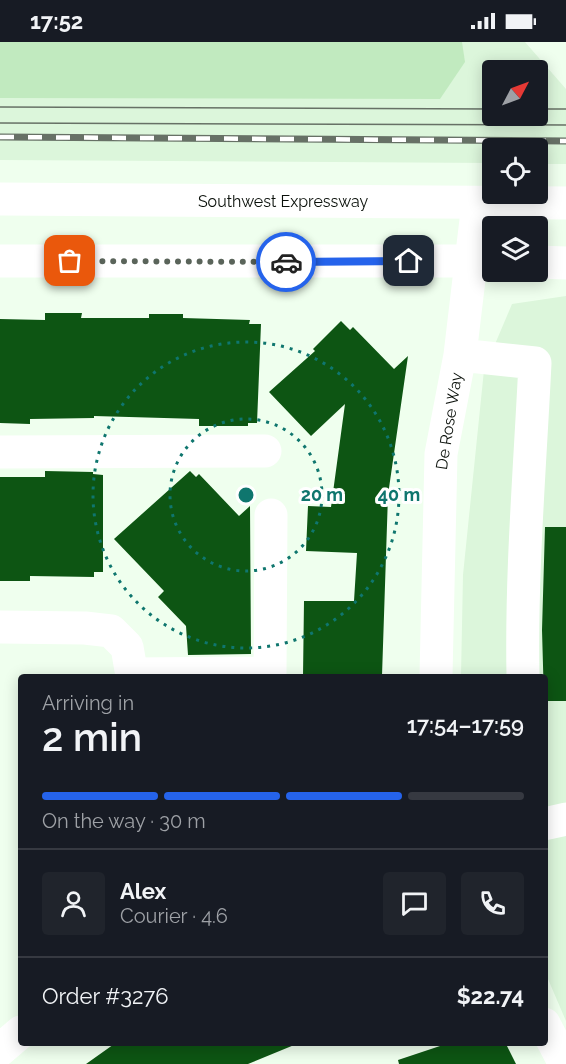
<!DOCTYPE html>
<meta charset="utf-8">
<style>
:root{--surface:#171b24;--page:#20242c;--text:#f1f3f6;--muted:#9ea1a6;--line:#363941;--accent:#2563eb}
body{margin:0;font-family:Raleway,sans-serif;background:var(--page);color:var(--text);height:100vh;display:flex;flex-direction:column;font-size:22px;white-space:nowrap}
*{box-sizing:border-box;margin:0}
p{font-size:20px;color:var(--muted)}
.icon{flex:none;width:33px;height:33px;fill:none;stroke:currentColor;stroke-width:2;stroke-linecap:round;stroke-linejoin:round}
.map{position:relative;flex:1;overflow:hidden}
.details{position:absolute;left:18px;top:632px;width:530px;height:372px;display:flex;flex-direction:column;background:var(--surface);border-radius:6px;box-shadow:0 3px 15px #0003}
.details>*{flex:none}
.needle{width:39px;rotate:49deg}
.fabs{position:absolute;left:482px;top:18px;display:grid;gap:12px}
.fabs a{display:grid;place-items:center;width:66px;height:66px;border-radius:6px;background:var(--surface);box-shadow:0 3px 15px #0003;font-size:30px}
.pin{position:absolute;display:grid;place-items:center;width:51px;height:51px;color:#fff;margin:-26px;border-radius:12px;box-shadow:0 3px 9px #0006}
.courier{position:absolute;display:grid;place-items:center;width:60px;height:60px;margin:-30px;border:4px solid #2563eb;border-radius:50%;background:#fff;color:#222;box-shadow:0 2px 8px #0007}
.overview em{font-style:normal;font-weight:600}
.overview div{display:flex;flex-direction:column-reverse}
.overview{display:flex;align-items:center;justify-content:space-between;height:102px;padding:0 24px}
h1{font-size:39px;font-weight:600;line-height:45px}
.bar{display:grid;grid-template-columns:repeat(4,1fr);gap:9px 6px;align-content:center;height:72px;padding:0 24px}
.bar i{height:8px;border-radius:4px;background:var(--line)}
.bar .on{background:var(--accent)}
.bar p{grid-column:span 4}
.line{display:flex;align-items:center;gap:15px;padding:0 24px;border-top:2px solid var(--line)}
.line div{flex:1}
.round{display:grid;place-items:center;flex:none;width:63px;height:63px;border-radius:6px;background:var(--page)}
.status{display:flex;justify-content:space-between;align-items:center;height:42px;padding:0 30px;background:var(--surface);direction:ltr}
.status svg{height:16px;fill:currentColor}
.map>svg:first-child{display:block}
.built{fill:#dcf6db;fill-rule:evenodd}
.green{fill:#c1eabf}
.building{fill:#0d5513}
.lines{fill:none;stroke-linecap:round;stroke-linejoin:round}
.minor{stroke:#fff;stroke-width:33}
.major{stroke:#fff;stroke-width:33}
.tram{stroke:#677166;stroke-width:1.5}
.rail-casing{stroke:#677166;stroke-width:7}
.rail{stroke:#fff;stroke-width:4.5;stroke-dasharray:14;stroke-linecap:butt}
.done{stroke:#5a645a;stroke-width:6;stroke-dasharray:0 10.8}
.route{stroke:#2563eb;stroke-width:8}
.ring{fill:none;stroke:#0f766e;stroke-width:3;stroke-dasharray:3 6}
.labels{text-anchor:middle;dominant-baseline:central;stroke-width:6;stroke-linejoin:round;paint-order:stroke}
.street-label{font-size:16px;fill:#0a100a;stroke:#fff}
.centre{fill:#0f766e;stroke:#fff;stroke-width:3}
.ring-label{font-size:18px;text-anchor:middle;font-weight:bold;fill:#0f766e;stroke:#fff;stroke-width:6;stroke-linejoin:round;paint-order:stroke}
</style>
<div class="status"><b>17:52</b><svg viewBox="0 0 49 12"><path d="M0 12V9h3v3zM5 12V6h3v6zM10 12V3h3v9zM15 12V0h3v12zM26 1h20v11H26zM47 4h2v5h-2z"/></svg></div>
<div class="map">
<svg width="566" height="1022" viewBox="0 0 566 1022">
<rect width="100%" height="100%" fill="#efffee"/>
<path class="built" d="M0 0H525L566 47V122H537V106H492V121L0 118ZM492 28H537V74H492Z
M566 254V979L545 930 544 634H461L463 533 484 328 512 262Z"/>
<path class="green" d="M0 0H462L465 20 440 57 0 56Z"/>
<path class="building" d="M45 271H82L81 276H149V272H183V276L250 278 249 282H261L257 381H248V384H199V377L94 374V376L30 377V382L0 381V277L45 278Z
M341 279 350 288 353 285 394 327 408 314 388 453 382 634H303L304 559H354L357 511 306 509 308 464 331 465 345 362 311 394 269 350 315 309 313 307Z
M45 429 93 430V432L103 433V530H94V535L30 534V539H0V435H45Z
M190 429 196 435 199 432 239 474 250 464 251 612 188 613 186 584 158 555 164 549 114 497Z
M545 485H566V659H544L542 588Z
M117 1000H299V1001L248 1022H86Z
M452 1000H505L516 1022H399L398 1018Z"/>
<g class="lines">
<path class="minor" d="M460 313 535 321C530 425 521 530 523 634
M0 410 265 409
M0 585 85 586 111 589 127 605 132 634
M132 632 270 631 271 473
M436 634 441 412 460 313 478 161
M544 782 566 777
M544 982 565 1022
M0 1008 21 990"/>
<path class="major" d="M0 157 566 161
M0 219H492
M537 220 566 221"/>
<path class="tram" d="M0 65 492 67
M537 67H566
M0 81 566 83"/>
<g class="rail-casing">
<path id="rail" d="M0 95 566 99"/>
</g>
<use href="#rail" class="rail"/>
</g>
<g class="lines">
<path class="done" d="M70 219 286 220"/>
<path class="route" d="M286 220 409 219"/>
</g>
<g class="ring">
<circle cx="246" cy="453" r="76"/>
<circle cx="246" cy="453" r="153"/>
</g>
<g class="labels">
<g class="street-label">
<text x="283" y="159">Southwest Expressway</text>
<text transform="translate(449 379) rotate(-81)">De Rose Way</text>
</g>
</g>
<circle cx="246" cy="453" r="9" class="centre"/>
<g class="ring-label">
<text x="322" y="459">20 m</text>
<text x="399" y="459">40 m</text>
</g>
</svg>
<div class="fabs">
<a><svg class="needle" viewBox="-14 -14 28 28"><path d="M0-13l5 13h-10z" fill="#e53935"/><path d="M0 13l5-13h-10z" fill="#9ea1a6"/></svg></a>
<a><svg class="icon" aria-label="locate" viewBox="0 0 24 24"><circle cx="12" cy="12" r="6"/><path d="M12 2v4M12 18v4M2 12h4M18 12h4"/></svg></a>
<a><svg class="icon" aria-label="layers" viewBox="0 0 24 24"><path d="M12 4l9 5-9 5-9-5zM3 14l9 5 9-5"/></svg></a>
</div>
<div class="pin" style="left:70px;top:219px;background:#ea580c"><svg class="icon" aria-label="bag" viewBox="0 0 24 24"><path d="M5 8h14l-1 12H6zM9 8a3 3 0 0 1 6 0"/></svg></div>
<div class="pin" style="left:409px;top:219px;background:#1f2937"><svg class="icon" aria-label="home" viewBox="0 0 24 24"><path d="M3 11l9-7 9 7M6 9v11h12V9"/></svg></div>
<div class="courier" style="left:286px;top:220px"><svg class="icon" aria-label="car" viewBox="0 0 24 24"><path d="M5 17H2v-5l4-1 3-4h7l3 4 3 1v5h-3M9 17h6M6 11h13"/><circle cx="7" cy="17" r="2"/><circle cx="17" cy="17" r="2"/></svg></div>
<section class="details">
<div class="overview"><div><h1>2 min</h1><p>Arriving in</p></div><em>17:54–17:59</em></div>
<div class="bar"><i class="on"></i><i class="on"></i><i class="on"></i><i></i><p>On the way · 30 m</p></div>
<div class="line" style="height:108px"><a class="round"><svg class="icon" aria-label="person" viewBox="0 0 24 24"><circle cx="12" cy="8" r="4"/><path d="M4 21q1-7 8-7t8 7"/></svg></a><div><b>Alex</b><p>Courier · 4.6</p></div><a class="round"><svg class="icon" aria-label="chat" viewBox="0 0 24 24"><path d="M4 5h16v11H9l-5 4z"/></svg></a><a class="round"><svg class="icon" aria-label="phone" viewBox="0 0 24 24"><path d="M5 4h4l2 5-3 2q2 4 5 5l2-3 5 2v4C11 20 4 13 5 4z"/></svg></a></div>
<div class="line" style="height:78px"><div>Order #3276</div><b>$22.74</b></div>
</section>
</div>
